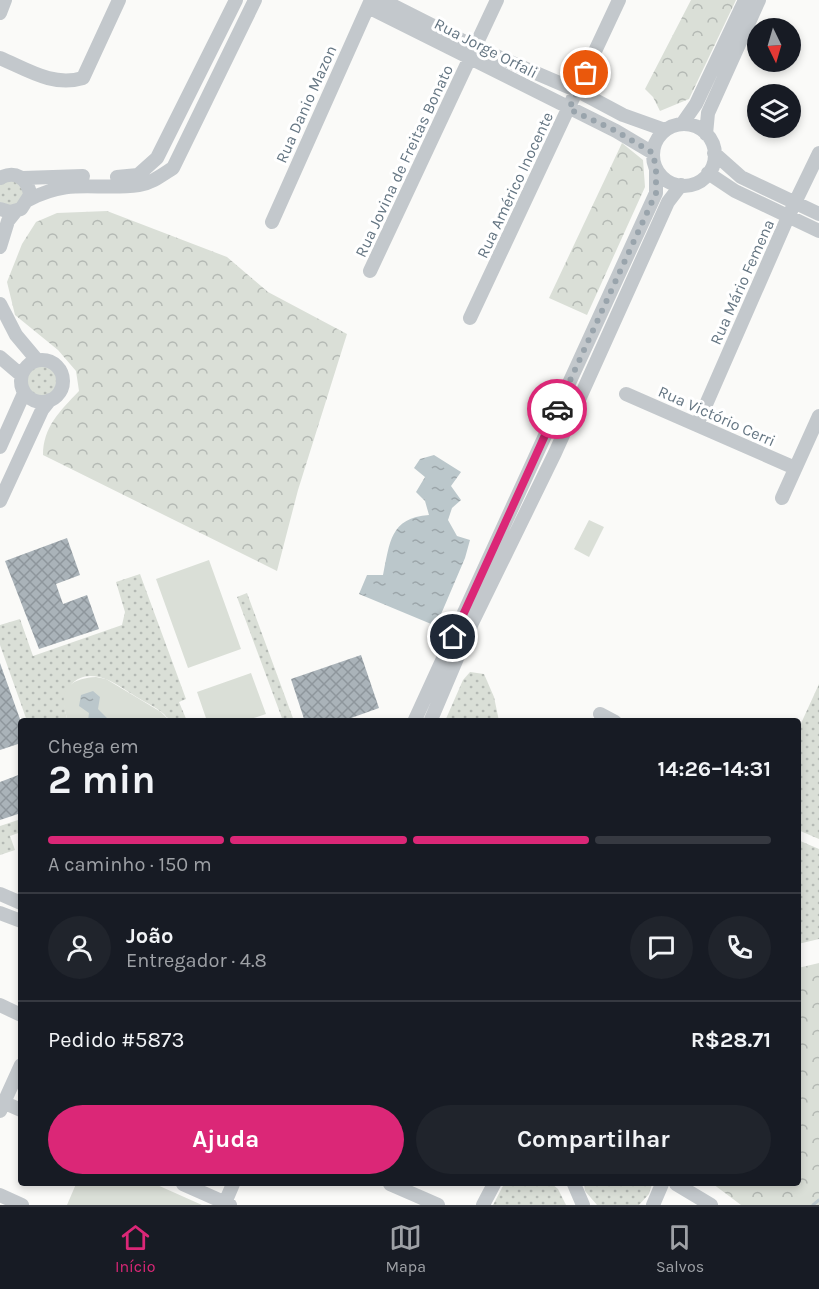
<!DOCTYPE html>
<html lang="pt">
<meta charset="utf-8">
<style>
:root{--surface:#171b24;--page:#20242c;--text:#f1f3f6;--muted:#9ea1a6;--line:#363941;--accent:#db2777}
body{margin:0;font-family:Karla,sans-serif;background:var(--page);color:var(--text);height:100vh;display:flex;flex-direction:column;font-size:22px;white-space:nowrap}
*{box-sizing:border-box;margin:0}
p{font-size:20px;color:var(--muted)}
.icon{flex:none;width:33px;height:33px;fill:none;stroke:currentColor;stroke-width:2;stroke-linecap:round;stroke-linejoin:round}
.map{position:relative;flex:1;overflow:hidden}
.side{position:absolute;left:18px;top:718px;width:783px;height:468px;display:flex;flex-direction:column;background:var(--surface);border-radius:6px;box-shadow:0 3px 9px #0003}
.side>*{flex:none}
.needle{width:39px;rotate:175deg}
.tools{position:absolute;left:747px;top:18px;display:grid;gap:12px}
.tools a{display:grid;place-items:center;width:54px;height:54px;border-radius:50%;background:var(--surface);box-shadow:0 3px 9px #0003;font-size:30px}
.pin{position:absolute;display:grid;place-items:center;width:51px;height:51px;color:#fff;margin:-26px;border:3px solid #fff;border-radius:50%;box-shadow:0 2px 6px #0007}
.courier{position:absolute;display:grid;place-items:center;width:60px;height:60px;margin:-30px;border:4px solid #db2777;border-radius:50%;background:#fff;color:#222;box-shadow:0 2px 8px #0007}
.head em{font-style:normal;font-weight:700}
.head div{display:flex;flex-direction:column-reverse}
.head{display:flex;align-items:center;justify-content:space-between;height:102px;padding:0 30px}
h1{font-size:39px;font-weight:700;line-height:45px}
.bar{display:grid;grid-template-columns:repeat(4,1fr);gap:9px 6px;align-content:center;height:72px;padding:0 30px}
.bar i{height:8px;border-radius:4px;background:var(--line)}
.bar .current{background:var(--accent)}
.bar p{grid-column:span 4}
.line{display:flex;align-items:center;gap:15px;padding:0 30px;border-top:2px solid var(--line)}
.line div{flex:1}
.round{display:grid;place-items:center;flex:none;width:63px;height:63px;border-radius:32px;background:var(--page)}
.primary-button{display:flex;gap:12px;margin-top:auto;padding:12px 30px}
.primary-button a{flex:1;height:69px;border-radius:36px;background:var(--accent);color:#fff;font-size:24px;font-weight:700;line-height:69px;text-align:center}
.primary-button a+a{background:var(--page);color:var(--text)}
.menu{display:flex;justify-content:space-around;align-items:center;height:84px;border-top:2px solid var(--line);background:var(--surface);font-size:16px;color:var(--muted)}
.menu a{display:grid;justify-items:center;gap:3px}
.menu .current{color:var(--accent)}
.map>svg:first-child{display:block}
.grass{fill:url(#grass-dots)}
.forest{fill:url(#forest-crowns)}
.park{fill:#dadfd7}
.water{fill:url(#water-ripples)}
.lines{fill:none;stroke-linecap:round;stroke-linejoin:round}
.stream{stroke:#bbc7cb;stroke-width:3}
.building{fill:url(#building-cross-hatch)}
.minor{stroke:#c3c8cc;stroke-width:14}
.done{stroke:#99a4ac;stroke-width:6;stroke-dasharray:0 10.8}
.route{stroke:#db2777;stroke-width:8}
.labels{text-anchor:middle;dominant-baseline:central;stroke-width:6;stroke-linejoin:round;paint-order:stroke}
.street-label{font-size:16px;fill:#657683;stroke:#fff}
</style>
<div class="map">
<svg width="819" height="1205" viewBox="0 0 819 1205">
<defs>
<pattern id="grass-dots" width="8" height="8" patternUnits="userSpaceOnUse" patternTransform="scale(1.5)"><rect width="8" height="8" fill="#dadfd7"/><path d="M2 2h.1M6 6h.1" fill="none" stroke="#b4b9b4" stroke-width="1.8" stroke-linecap="round"/></pattern>
<pattern id="forest-crowns" width="20" height="18" patternUnits="userSpaceOnUse" patternTransform="scale(1.5)"><rect width="20" height="18" fill="#dadfd7"/><path d="M2 6a3 3 0 1 1 6 0M12 15a3 3 0 1 1 6 0" fill="none" stroke="#b4b9b4"/></pattern>
<pattern id="water-ripples" width="26" height="14" patternUnits="userSpaceOnUse" patternTransform="scale(1.5)"><rect width="26" height="14" fill="#bbc7cb"/><path d="M2 4q2-2 4 0t4 0M15 11q2-2 4 0t4 0" fill="none" stroke="#9ca6aa"/></pattern>
<pattern id="building-cross-hatch" width="8" height="8" patternUnits="userSpaceOnUse" patternTransform="scale(1.5)"><rect width="8" height="8" fill="#aab3b9"/><path d="M0 0l8 8M0 8l8-8" fill="none" stroke="#8e969c"/></pattern>
</defs>
<rect width="100%" height="100%" fill="#fafaf8"/>
<path class="grass" d="M8 179 20 183 25 195 14 207 0 202V184Z
M26 381a16 16 0 1 1 32 0a16 16 0 1 1-32 0Z
M140 574 186 699 179 702 187 721H170C164 711 150 705 140 699 130 693 119 685 108 680 75 666 57 692 68 721H27L0 645V625L20 619 33 656 122 625 125 612 116 582Z
M247 593 294 721H283L237 597Z
M470 672 484 674 494 697 499 721H445L463 680Z
M819 684V839L798 830V730Z
M21 819V832L10 836 15 850 0 855V826Z
M798 840 819 849V939L798 944Z
M504 1184H552L558 1189 566 1205H493Z
M584 1184H652L649 1194 639 1205H597L585 1191Z"/>
<path class="forest" d="M691 0H736L689 99 660 111 653 97 645 89Z
M622 143 643 160 645 187 587 315 549 298Z
M107 211 227 257 268 292 347 334 298 490 277 571 43 455C43 427 60 411 79 391L76 371 58 350 15 315 7 282 22 244 36 222 57 213Z
M819 963V1205H741L713 1184H798V968Z"/>
<path class="park" d="M589 520 604 527 589 557 574 549Z
M209 560 241 649 188 668 156 579Z
M251 673 266 714 245 721H207L197 692Z
M96 677 106 679 161 712 170 721H68C58 693 65 679 96 677Z
M76 1184H155L202 1205H67Z"/>
<path class="water" d="M434 455 461 472 451 486 461 500 452 508 448 520 457 536 470 540 465 558 436 626 359 594 367 575H383C390 542 390 518 429 515L425 501 416 492 425 477 414 468 420 459Z
M93 691 100 697 98 709 107 718V721H88L89 713 79 706 81 695Z"/>
<g class="lines">
<path class="stream" d="M813 1205 819 1200"/>
</g>
<path class="building" d="M67 538 80 575 56 584 63 604 87 595 99 629 39 649 5 561Z
M361 655 379 708 340 722H305L291 679Z
M0 663 21 722V743L0 750Z
M21 774V813L0 820V782Z"/>
<g class="lines">
<path class="minor" d="M382 0 475 47 578 91 623 115 665 130
M368 7 616 131 653 153
M0 13 5 0
M0 58C28 70 53 87 83 78L119 0
M682 124 696 104 745 0
M653 155a31 31 0 1 1 62 0a31 31 0 1 1-62 0Z
M706 134 708 113 759 0
M714 153 741 177 819 214
M708 173 735 191 819 231
M117 177 138 175 157 158 236 0
M0 178C15 170 28 178 30 195L21 209 10 212 0 209
M23 178 83 176
M28 200C72 177 96 191 139 185 152 183 162 175 173 168L255 0
M272 222 371 0
M0 247 8 221 16 211
M370 271 497 0
M0 304 16 335 37 360
M470 318 619 0
M0 357 21 375
M21 381a21 21 0 1 1 42 0a21 21 0 1 1-42 0Z
M626 394 795 468
M697 425 788 217 819 153
M0 447 24 393
M782 498 819 416
M0 501 42 410 50 400
M600 714 615 722
M414 722 656 193V169
M430 722 472 623 555 453 668 202 681 185
M0 894 21 903
M0 913 21 921
M0 1005 21 1015
M0 1101 21 1110
M0 1111 21 1065
M183 1184 230 1205
M390 1184 438 1205
M574 1184 583 1205
M676 1184 711 1205
M0 1195 22 1205
M224 1205 233 1184
M483 1205 494 1184
M653 1205 662 1184"/>
</g>
<g class="lines">
<path class="done" d="M557 409 656 193V169L653 153 616 131 569 109 586 73"/>
<path class="route" d="M453 637 557 409"/>
</g>
<g class="labels">
<g class="street-label">
<text transform="translate(486 48) rotate(27)">Rua Jorge Orfali</text>
<text transform="translate(306 104) rotate(-66)">Rua Danio Mazon</text>
<text transform="translate(404 161) rotate(-65)">Rua Jovina de Freitas Bonato</text>
<text transform="translate(515 185) rotate(-65)">Rua Américo Inocente</text>
<text transform="translate(742 282) rotate(-66)">Rua Mário Femena</text>
<text transform="translate(717 416) rotate(24)">Rua Victório Cerri</text>
</g>
</g>
</svg>
<div class="tools">
<a><svg class="needle" viewBox="-14 -14 28 28"><path d="M0-13l5 13h-10z" fill="#e53935"/><path d="M0 13l5-13h-10z" fill="#9ea1a6"/></svg></a>
<a><svg class="icon" aria-label="layers" viewBox="0 0 24 24"><path d="M12 4l9 5-9 5-9-5zM3 14l9 5 9-5"/></svg></a>
</div>
<div class="pin" style="left:586px;top:73px;background:#ea580c"><svg class="icon" aria-label="bag" viewBox="0 0 24 24"><path d="M5 8h14l-1 12H6zM9 8a3 3 0 0 1 6 0"/></svg></div>
<div class="pin" style="left:453px;top:637px;background:#1f2937"><svg class="icon" aria-label="home" viewBox="0 0 24 24"><path d="M3 11l9-7 9 7M6 9v11h12V9"/></svg></div>
<div class="courier" style="left:557px;top:409px"><svg class="icon" aria-label="car" viewBox="0 0 24 24"><path d="M5 17H2v-5l4-1 3-4h7l3 4 3 1v5h-3M9 17h6M6 11h13"/><circle cx="7" cy="17" r="2"/><circle cx="17" cy="17" r="2"/></svg></div>
<section class="side">
<div class="head"><div><h1>2 min</h1><p>Chega em</p></div><em>14:26–14:31</em></div>
<div class="bar"><i class="current"></i><i class="current"></i><i class="current"></i><i></i><p>A caminho · 150 m</p></div>
<div class="line" style="height:108px"><a class="round"><svg class="icon" aria-label="person" viewBox="0 0 24 24"><circle cx="12" cy="8" r="4"/><path d="M4 21q1-7 8-7t8 7"/></svg></a><div><b>João</b><p>Entregador · 4.8</p></div><a class="round"><svg class="icon" aria-label="chat" viewBox="0 0 24 24"><path d="M4 5h16v11H9l-5 4z"/></svg></a><a class="round"><svg class="icon" aria-label="phone" viewBox="0 0 24 24"><path d="M5 4h4l2 5-3 2q2 4 5 5l2-3 5 2v4C11 20 4 13 5 4z"/></svg></a></div>
<div class="line" style="height:78px"><div>Pedido #5873</div><b>R$28.71</b></div>
<div class="primary-button"><a>Ajuda</a><a>Compartilhar</a></div>
</section>
</div>
<nav class="menu">
<a class="current"><svg class="icon" aria-label="home" viewBox="0 0 24 24"><path d="M3 11l9-7 9 7M6 9v11h12V9"/></svg>Início</a>
<a><svg class="icon" aria-label="map" viewBox="0 0 24 24"><path d="M3 6l6-2 6 2 6-2v14l-6 2-6-2-6 2zM9 4v14M15 6v14"/></svg>Mapa</a>
<a><svg class="icon" aria-label="saved" viewBox="0 0 24 24"><path d="M7 4h10v16l-5-4-5 4z"/></svg>Salvos</a>
</nav>
